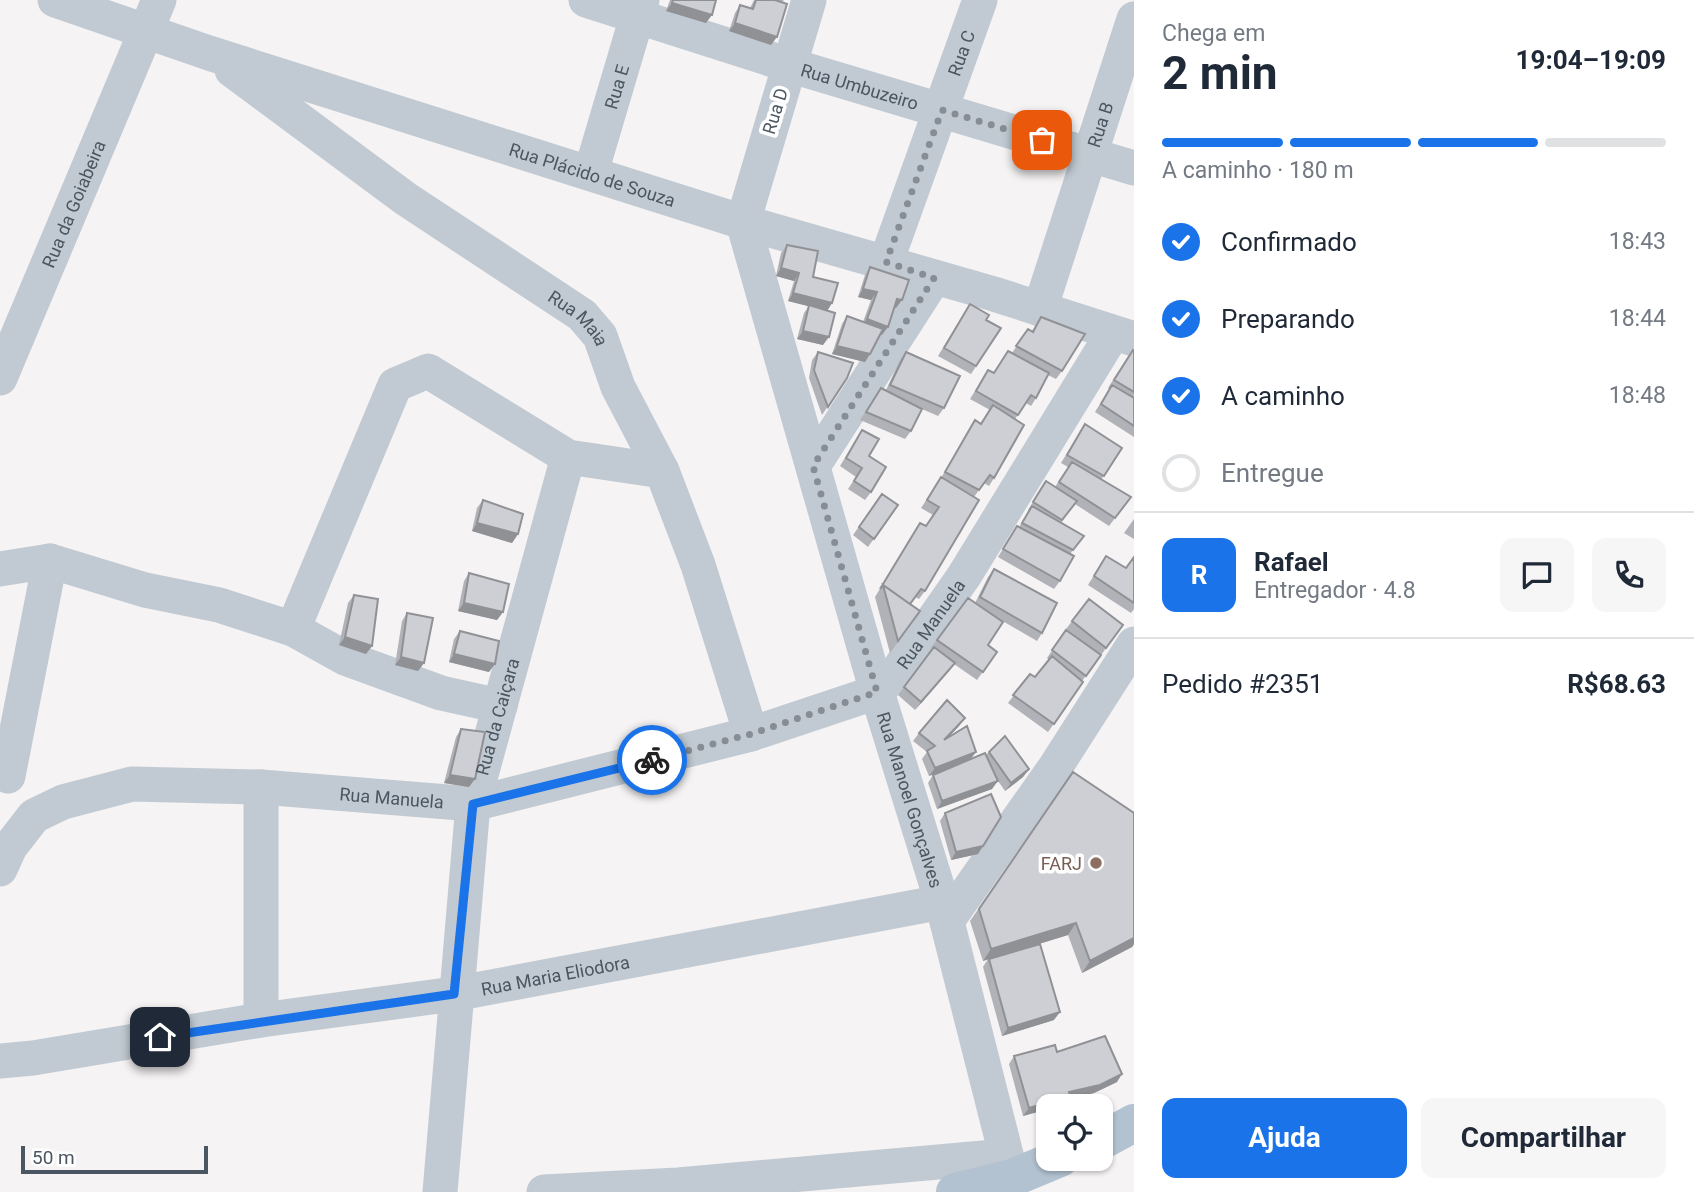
<!DOCTYPE html>
<html lang="pt">
<meta charset="utf-8">
<style>
:root{--surface:#fff;--page:#f6f6f7;--text:#1f2937;--muted:#747a83;--line:#e0e1e3;--accent:#1a73e8}
body{margin:0;font-family:Roboto,sans-serif;background:var(--page);color:var(--text);height:100vh;display:flex;flex-direction:column;font-size:26px;white-space:nowrap}
*{box-sizing:border-box;margin:0}
p{font-size:23px;color:var(--muted)}
.icon{flex:none;width:38px;height:38px;fill:none;stroke:currentColor;stroke-width:2;stroke-linecap:round;stroke-linejoin:round}
.map{position:relative;flex:1;overflow:hidden}
.sheet{display:flex;flex-direction:column;background:var(--surface);width:560px}
.sheet>*{flex:none}
.tools{position:absolute;left:1036px;top:1094px;display:grid;gap:14px}
.tools a{display:grid;place-items:center;width:77px;height:77px;border-radius:14px;background:var(--surface);box-shadow:0 2px 5px #0004;font-size:35px}
.scale{position:absolute;left:21px;bottom:18px;width:187px;box-sizing:border-box;padding-left:7px;border:4px solid #4a5661;border-top:0;font-size:19px;line-height:24px;white-space:nowrap;color:#4a5661;-webkit-text-stroke:5px #fff;paint-order:stroke}
.pin{position:absolute;display:grid;place-items:center;width:60px;height:60px;color:#fff;margin:-30px;border-radius:14px;box-shadow:0 4px 10px #0006}
.courier{position:absolute;display:grid;place-items:center;width:70px;height:70px;margin:-35px;border:5px solid #1a73e8;border-radius:50%;background:#fff;color:#222;box-shadow:0 2px 9px #0007}
.overview em{font-style:normal;font-weight:700}
.overview div{display:flex;flex-direction:column-reverse}
.overview{display:flex;align-items:center;justify-content:space-between;height:119px;padding:0 28px}
h1{font-size:46px;font-weight:700;line-height:52px}
.bar{display:grid;grid-template-columns:repeat(4,1fr);gap:10px 7px;align-content:center;height:84px;padding:0 28px}
.bar i{height:9px;border-radius:5px;background:var(--line)}
.bar .active{background:var(--accent)}
.bar p{grid-column:span 4}
.line{display:flex;align-items:center;gap:18px;padding:0 28px;border-top:2px solid var(--line)}
.line div{flex:1}
.round{display:grid;place-items:center;flex:none;width:74px;height:74px;border-radius:14px;background:var(--page)}
ol{padding:0 28px;list-style:none}
li{display:flex;align-items:center;gap:21px;height:77px}
li p{margin-inline-start:auto}
li .icon{padding:7px;border-radius:50%;background:var(--accent);color:#fff;stroke-width:4}
li:last-child{color:var(--muted)}
li i{width:38px;height:38px;border:4px solid var(--line);border-radius:50%}
.primary-button{display:flex;gap:14px;margin-top:auto;padding:14px 28px}
.primary-button a{flex:1;height:80px;border-radius:14px;background:var(--accent);color:#fff;font-size:28px;font-weight:700;line-height:80px;text-align:center}
.primary-button a+a{background:var(--page);color:var(--text)}
main{display:flex;flex:1;min-height:0}
.map>svg:first-child{display:block}
.lines{fill:none;stroke-linecap:round;stroke-linejoin:round}
.minor{stroke:#c1cad2;stroke-width:35}
.major{stroke:#b3c2d1;stroke-width:38}
.wall{fill:#b0b2b7}
.shaded-wall{fill:#909195}
.building{fill:#cdcfd5;stroke:#909195;stroke-width:2}
.done{stroke:#868d94;stroke-width:7;stroke-dasharray:0 12.6}
.route{stroke:#1a73e8;stroke-width:9}
.education-dot{fill:#8d6e63;stroke:#fff;stroke-width:2.5}
.labels{text-anchor:middle;dominant-baseline:central;stroke-width:7;stroke-linejoin:round;paint-order:stroke}
.street-label{font-size:18px;fill:#4a5661;stroke:#fff}
.education-label{font-size:18px;fill:#785e54;stroke:#fff;text-anchor:end}
</style>
<main>
<div class="map">
<svg width="1134" height="1192" viewBox="0 0 1134 1192">
<rect width="100%" height="100%" fill="#f5f3f3"/>
<g class="lines">
<g class="minor">
<path id="s1" d="M55 0 209 53 743 222 994 294 1134 339"/>
<path id="s2" d="M586 0 789 65 1134 168"/>
<path id="s3" d="M809 0 743 222 877 692 942 902 1012 1178"/>
<path id="s4" d="M232 70 406 199 582 315 600 336 618 387 662 471 698 565 751 734"/>
<path id="s5" d="M591 172 642 0"/>
<path id="s6" d="M886 262 980 0"/>
<path id="s7" d="M1040 309 1134 19"/>
<path id="s8" d="M0 378 159 0"/>
<path d="M813 466 934 278"/>
<path d="M0 569 50 561 145 590 219 605 293 629 345 658 441 693 500 706"/>
<path d="M293 629 395 385 428 371 568 457 662 471"/>
<path d="M8 776 50 561"/>
<path id="s9" d="M0 869 10 847 34 816 63 802 132 784 261 787 473 804 751 734 877 692 899 669 964 576 1113 333"/>
<path d="M947 921 1056 766 1134 644"/>
<path d="M261 1020V787"/>
<path id="s10" d="M0 1061 33 1058 261 1020 454 994 942 902"/>
<path id="s11" d="M440 1192 473 804 568 457"/>
<path d="M544 1192 678 1185 1006 1156"/>
</g>
<path class="major" d="M1101 1141 1134 1123
M955 1192 1012 1178 1060 1158"/>
</g>
<path class="wall" d="M670 0H716L706 23 666 11Z
M754 0H784L782 2 771 45 729 31 735 13 740 5 750 8Z
M787 245 813 277 832 303 827 311 823 345 797 339 804 313 809 306 788 301 794 281 776 276 781 253Z
M870 267 896 308 894 307 882 335H880L870 354 865 362 832 354 842 324 847 316 863 322 871 300 858 297 865 275Z
M970 304 986 320 1001 328 971 374 938 356Z
M1041 317 1062 371 1056 379 1048 375 1036 398 1031 406 1026 403 1015 419 994 478 989 486 984 483 974 497 925 591 919 599 915 597 910 604 920 611 890 653 875 597 920 523 926 526 933 515 921 508 941 478 970 428 975 420 981 424 990 410 970 399 983 378 988 370 994 373 1008 351 1012 353 1028 329 1032 331Z
M1134 351V437L1095 412 1109 389 1108 388 1127 358Z
M818 352 847 378 822 415 809 378 812 360Z
M906 352 944 408 938 416 922 409 911 431 905 439 860 420 881 388 886 390 900 360Z
M1085 424 1122 448 1101 480 1131 497 1109 526 1075 504 1061 523 1084 536 1070 554 1060 581 1054 589 998 557 1012 534 1017 526 1019 527 1029 511 1028 510 1046 481 1055 487 1068 467 1061 463Z
M862 430 869 456 871 492 865 500 848 489 856 477 840 466Z
M882 494 898 505 868 547 853 535Z
M483 500 518 534 512 543 472 531 477 508Z
M1134 519V539L1124 533Z
M1106 556 1126 568 1134 557V609L1131 613 1088 585Z
M994 569 1042 633 1037 641 999 619 988 645 997 652 977 680 954 664 915 710 898 695 933 649 931 648 968 598 975 603 988 577Z
M469 573 503 612 497 620 458 611 464 581Z
M354 595 372 646 366 654 339 645 348 603Z
M1089 599 1123 625 1082 681 1083 682 1048 732 1008 703 1030 674 1035 677 1049 660 1047 658 1066 630 1084 643 1066 629Z
M407 613 424 663 418 671 395 665 402 621Z
M460 631 489 672 449 662 454 639Z
M959 726 948 738 971 760 986 755 989 752 1029 769 1023 777 1005 791 996 778 992 789 937 809 928 783 933 775 967 761 929 776 922 759 927 752 913 741 919 733Z
M461 729 469 787 444 783 456 737Z
M1073 772 1134 813V944L1132 947 1082 973 1068 935 1013 952 1054 1020 1002 1036 983 967 988 959 983 961 970 921Z
M945 813 983 846 978 854 951 860 940 821Z
M1057 1052 1117 1082 1094 1093 1068 1099 1064 1104 1058 1106H1048V1109L1023 1116 1009 1064 1014 1056Z"/>
<path class="shaded-wall" d="M672 3 712 15 706 23 666 11Z
M735 23 777 37 771 45 729 31Z
M781 268 799 273 794 281 776 276Z
M863 289 877 292 871 300 858 297Z
M793 293 832 303 827 311 788 301Z
M897 299 902 300 896 308 892 307Z
M867 319 888 327 882 335 861 327Z
M803 331 829 337 823 345 797 339Z
M837 346 870 354 865 362 832 354Z
M477 523 518 534 512 543 472 531Z
M464 603 503 612 497 620 458 611Z
M345 637 372 646 366 654 339 645Z
M454 654 495 664 489 672 449 662Z
M401 657 424 663 418 671 395 665Z
M955 663 949 671 915 710 921 702Z
M965 718 959 726 938 748 944 740Z
M976 752 970 760 929 776 935 768Z
M1029 769 1023 777 1005 791 1011 783Z
M450 775 475 779 469 787 444 783Z
M998 781 992 789 937 809 942 801Z
M983 846 978 854 951 860 956 852Z
M1076 923 1068 935 983 961 991 949Z
M1134 938V944L1132 947 1082 973 1090 961Z
M1060 1012 1054 1020 1002 1036 1008 1028Z
M1122 1074 1117 1082 1094 1093 1068 1099 1064 1104 1058 1106H1048V1109L1023 1116 1029 1108 1069 1092Z"/>
<path class="building" d="M673 0H716L712 15 672 3Z
M756 0H775L787 4 777 37 735 23 740 5 753 9Z
M787 245 818 251 813 277 838 283 832 303 793 293 799 273 781 268Z
M870 267 909 280 902 300 897 299 888 327 867 319 877 292 863 289Z
M970 304 989 315 986 320 1001 328 976 366 944 348Z
M809 305 835 313 829 337 803 331Z
M847 316 883 329 870 354 837 346Z
M1041 317 1085 334 1062 371 1016 346 1028 329 1033 332Z
M1133 350 1134 351V392L1114 380Z
M1008 351 1049 373 1036 398 1031 395 1018 415 976 391 988 370 994 373Z
M818 352 853 363 847 378 828 407 814 370Z
M906 352 960 376 944 408 890 385Z
M1112 385 1134 398V426L1101 404Z
M881 388 922 409 911 431 866 412Z
M993 405 1024 425 994 478 990 475 979 490 945 472 975 420 981 424Z
M1085 424 1122 448 1104 476 1067 455Z
M862 430 879 439 869 456 886 467 871 492 854 481 862 468 846 458Z
M1072 462 1131 497 1115 518 1059 482Z
M941 477 979 500 925 591 921 589 910 604 883 585 880 589 920 523 926 526 939 507 927 500Z
M1046 481 1077 501 1062 520 1033 502Z
M882 494 898 505 874 539 859 527Z
M483 500 523 514 518 534 477 523Z
M1032 506 1084 536 1073 550 1022 523Z
M1017 526 1074 556 1060 581 1003 549Z
M1106 556 1126 568 1134 557V603L1094 576Z
M994 569 1057 603 1042 633 980 597Z
M469 573 509 584 503 612 464 603Z
M883 585 920 611 898 641Z
M354 595 378 599 372 646 345 637Z
M968 598 1003 622 988 645 997 652 983 672 937 640Z
M1089 599 1123 625 1106 648 1072 621Z
M407 613 433 618 424 663 401 657Z
M1066 630 1101 655 1086 676 1052 650Z
M460 631 499 641 495 664 454 654Z
M934 647 955 663 921 702 904 687Z
M1052 656 1083 682 1054 724 1013 695 1030 674 1035 677Z
M947 700 965 718 944 740 967 726 976 752 935 768 927 751 935 746 919 733Z
M461 729 485 732 475 779 450 775Z
M1005 736 1029 769 1011 783 989 752Z
M985 753 998 781 942 801 933 775Z
M1073 772 1134 813V938L1090 961 1076 923 991 949 979 909Z
M991 794 1001 817 983 846 956 852 945 813Z
M1040 944 1060 1012 1008 1028 989 959Z
M1105 1036 1122 1074 1100 1085 1069 1092 1070 1096 1029 1108 1014 1056 1055 1045 1057 1052Z"/>
<g class="lines">
<path class="done" d="M652 760 751 734 877 692 813 466 934 278 886 262 942 110 1042 140"/>
<path class="route" d="M160 1037 454 994 473 804 652 760"/>
</g>
<circle class="education-dot" cx="1096" cy="863" r="7"/>
<g class="labels">
<g class="street-label">
<text stroke="none"><textPath href="#s6" startOffset="222">Rua C</textPath></text>
<text stroke="none"><textPath href="#s5" startOffset="89">Rua E</textPath></text>
<text stroke="none"><textPath href="#s2" startOffset="287">Rua Umbuzeiro</textPath></text>
<text transform="translate(775 111) rotate(-73)">Rua D</text>
<text stroke="none"><textPath href="#s7" startOffset="194">Rua B</textPath></text>
<text stroke="none"><textPath href="#s1" startOffset="565">Rua Plácido de Souza</textPath></text>
<text stroke="none"><textPath href="#s8" startOffset="189">Rua da Goiabeira</textPath></text>
<text stroke="none"><textPath href="#s4" startOffset="427">Rua Maia</textPath></text>
<text stroke="none"><textPath href="#s9" startOffset="1015">Rua Manuela</textPath></text>
<text stroke="none"><textPath href="#s11" startOffset="480">Rua da Caiçara</textPath></text>
<text stroke="none"><textPath href="#s9" startOffset="427">Rua Manuela</textPath></text>
<text stroke="none"><textPath href="#s3" startOffset="833">Rua Manoel Gonçalves</textPath></text>
<text stroke="none"><textPath href="#s10" startOffset="562">Rua Maria Eliodora</textPath></text>
</g>
<g class="education-label">
<text x="1082" y="863">FARJ</text>
</g>
</g>
</svg>
<div class="tools">
<a><svg class="icon" aria-label="locate" viewBox="0 0 24 24"><circle cx="12" cy="12" r="6"/><path d="M12 2v4M12 18v4M2 12h4M18 12h4"/></svg></a>
</div>
<div class="scale">50 m</div>
<div class="pin" style="left:1042px;top:140px;background:#ea580c"><svg class="icon" aria-label="bag" viewBox="0 0 24 24"><path d="M5 8h14l-1 12H6zM9 8a3 3 0 0 1 6 0"/></svg></div>
<div class="pin" style="left:160px;top:1037px;background:#1f2937"><svg class="icon" aria-label="home" viewBox="0 0 24 24"><path d="M3 11l9-7 9 7M6 9v11h12V9"/></svg></div>
<div class="courier" style="left:652px;top:760px"><svg class="icon" aria-label="bike" viewBox="0 0 24 24"><circle cx="6" cy="16" r="4"/><circle cx="18" cy="16" r="4"/><path d="M6 16l4-8h5l3 8M10 8l3 8H6M13 5h3"/></svg></div>
</div>
<section class="sheet">
<div class="overview"><div><h1>2 min</h1><p>Chega em</p></div><em>19:04–19:09</em></div>
<div class="bar"><i class="active"></i><i class="active"></i><i class="active"></i><i></i><p>A caminho · 180 m</p></div>
<ol>
<li><svg class="icon" aria-label="check" viewBox="0 0 24 24"><path d="M5 12l5 5 9-10"/></svg>Confirmado<p>18:43</p></li>
<li><svg class="icon" aria-label="check" viewBox="0 0 24 24"><path d="M5 12l5 5 9-10"/></svg>Preparando<p>18:44</p></li>
<li><svg class="icon" aria-label="check" viewBox="0 0 24 24"><path d="M5 12l5 5 9-10"/></svg>A caminho<p>18:48</p></li>
<li><i></i>Entregue</li>
</ol>
<div class="line" style="height:126px"><b class="round" style="background:var(--accent);color:#fff">R</b><div><b>Rafael</b><p>Entregador · 4.8</p></div><a class="round"><svg class="icon" aria-label="chat" viewBox="0 0 24 24"><path d="M4 5h16v11H9l-5 4z"/></svg></a><a class="round"><svg class="icon" aria-label="phone" viewBox="0 0 24 24"><path d="M5 4h4l2 5-3 2q2 4 5 5l2-3 5 2v4C11 20 4 13 5 4z"/></svg></a></div>
<div class="line" style="height:91px"><div>Pedido #2351</div><b>R$68.63</b></div>
<div class="primary-button"><a>Ajuda</a><a>Compartilhar</a></div>
</section>
</main>
